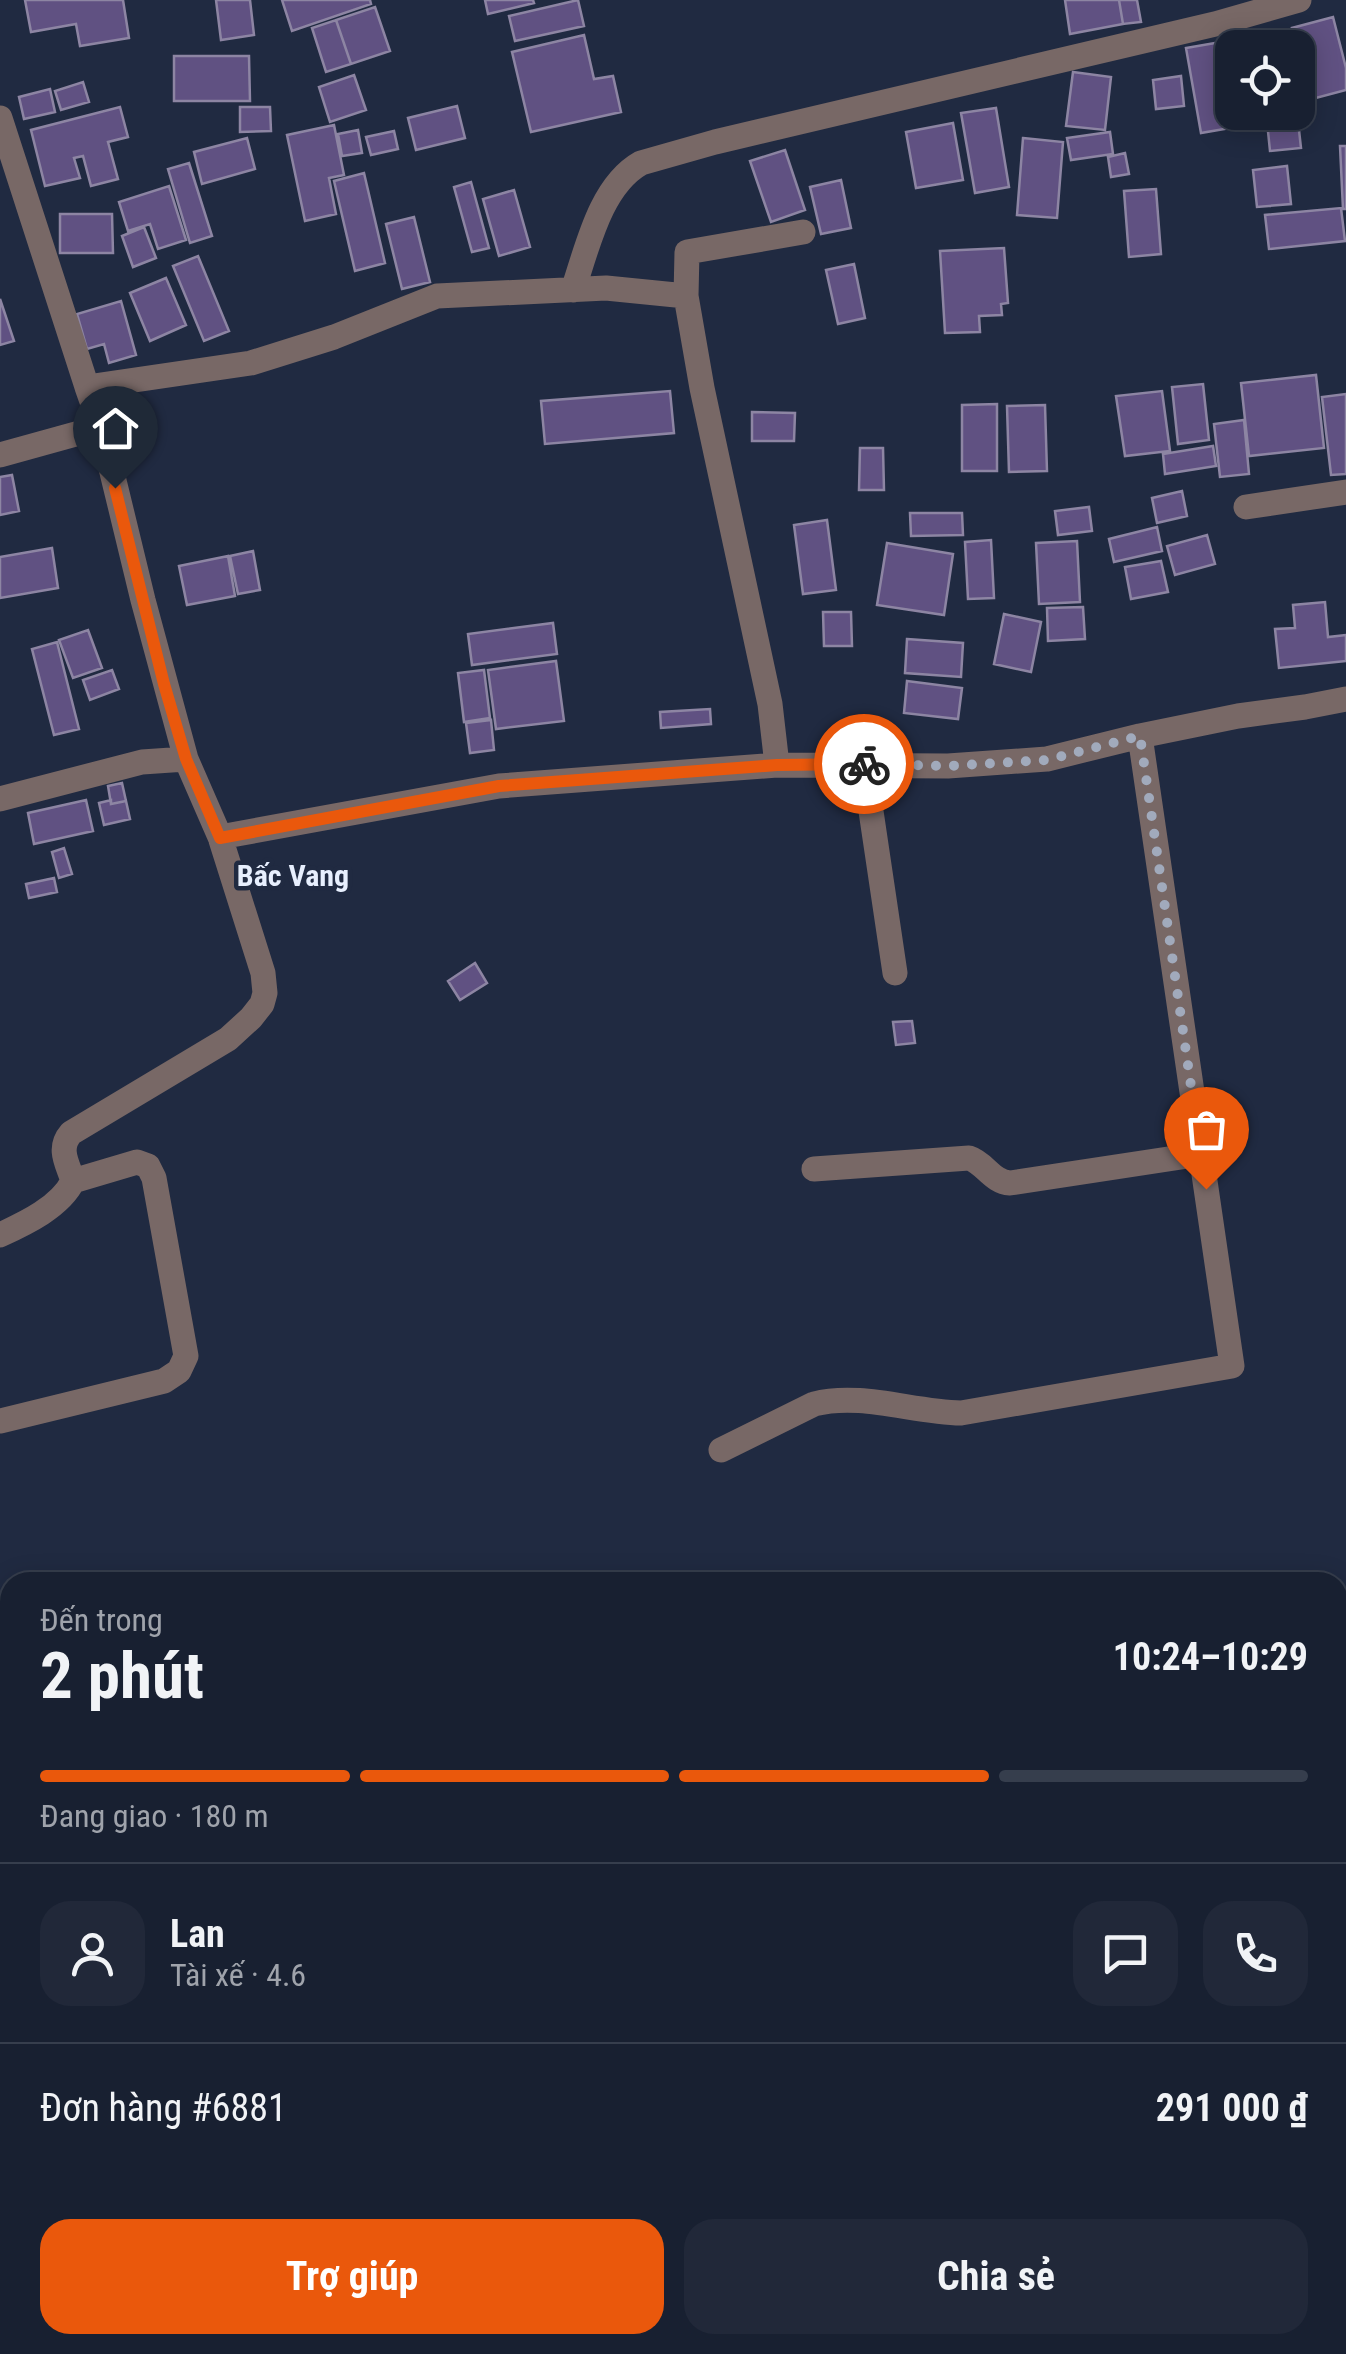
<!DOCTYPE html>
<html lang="vi">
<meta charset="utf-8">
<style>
:root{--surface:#182031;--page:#212839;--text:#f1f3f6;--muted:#9fa3ab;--line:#363e4d;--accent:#ea580c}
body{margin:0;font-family:"Roboto Condensed",sans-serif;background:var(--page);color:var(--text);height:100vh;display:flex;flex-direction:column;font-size:38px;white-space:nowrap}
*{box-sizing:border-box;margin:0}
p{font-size:32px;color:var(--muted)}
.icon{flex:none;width:55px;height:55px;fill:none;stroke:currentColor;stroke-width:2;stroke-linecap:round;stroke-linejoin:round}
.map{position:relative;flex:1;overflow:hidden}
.side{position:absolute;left:0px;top:1572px;width:1348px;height:782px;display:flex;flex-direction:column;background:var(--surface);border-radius:30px 30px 0 0;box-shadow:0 5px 25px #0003,0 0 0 2px var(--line)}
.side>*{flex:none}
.tools{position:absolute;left:1215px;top:30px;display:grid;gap:20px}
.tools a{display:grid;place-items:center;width:100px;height:100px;border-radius:20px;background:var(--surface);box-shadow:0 5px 25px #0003,0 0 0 2px var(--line);font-size:50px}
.pin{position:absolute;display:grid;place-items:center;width:85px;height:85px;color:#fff;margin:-102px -42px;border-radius:50% 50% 50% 0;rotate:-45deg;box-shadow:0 0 10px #0007}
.pin .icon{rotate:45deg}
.courier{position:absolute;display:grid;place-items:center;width:100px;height:100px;margin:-50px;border:8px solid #ea580c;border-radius:50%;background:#fff;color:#222;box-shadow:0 2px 12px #0007}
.summary em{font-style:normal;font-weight:700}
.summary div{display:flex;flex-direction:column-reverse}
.summary{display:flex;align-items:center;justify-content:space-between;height:170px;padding:0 40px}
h1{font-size:65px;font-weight:700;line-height:75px}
.bar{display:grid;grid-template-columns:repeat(4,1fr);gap:15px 10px;align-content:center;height:120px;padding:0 40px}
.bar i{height:12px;border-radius:8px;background:var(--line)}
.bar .selected{background:var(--accent)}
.bar p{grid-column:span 4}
.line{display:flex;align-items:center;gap:25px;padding:0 40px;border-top:2px solid var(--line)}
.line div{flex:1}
.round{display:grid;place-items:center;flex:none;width:105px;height:105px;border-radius:30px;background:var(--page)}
.cta{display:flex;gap:20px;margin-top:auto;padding:20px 40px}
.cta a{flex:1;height:115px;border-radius:30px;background:var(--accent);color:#fff;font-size:40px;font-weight:700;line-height:115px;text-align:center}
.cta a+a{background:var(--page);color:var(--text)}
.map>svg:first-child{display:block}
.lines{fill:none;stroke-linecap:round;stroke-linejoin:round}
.canal{stroke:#02163d;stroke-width:40}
.building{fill:#605182;stroke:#8d85a3;stroke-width:2.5}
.minor{stroke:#786866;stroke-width:25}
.done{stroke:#a1aabc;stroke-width:10;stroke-dasharray:0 18}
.route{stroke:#ea580c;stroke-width:12}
.labels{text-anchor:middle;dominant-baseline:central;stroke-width:9;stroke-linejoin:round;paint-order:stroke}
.quarter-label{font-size:30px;font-weight:bold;fill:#e7effe;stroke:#202a41}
</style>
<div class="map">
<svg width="1346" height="2354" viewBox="0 0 1346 2354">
<rect width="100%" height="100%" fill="#202a41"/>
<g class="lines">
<path class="canal" d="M1338 2102 1346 2101
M0 2161 10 2160"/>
</g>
<path class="building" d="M25 0H123L129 38 80 46 76 24 31 32Z
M216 0H250L254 35 221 40Z
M282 0H370L371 4 292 31Z
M485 0H533L534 3 488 14Z
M578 0 584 26 515 41 509 16Z
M1065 0H1119L1123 24 1070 34Z
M1119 0H1137L1141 22 1123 24Z
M375 7 390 51 351 64 336 20Z
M1333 17 1346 68V90L1312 99 1292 28Z
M336 20 351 64 326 72 312 28Z
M584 35 594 79 613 76 621 112 531 132 512 52Z
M1250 37 1252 48H1232V112H1263L1265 122 1201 133 1186 48Z
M174 56H249L250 101H174Z
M1073 72 1111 77 1105 130 1066 126Z
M354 75 366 110 330 122 319 87Z
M1181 76 1184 106 1156 109 1153 80Z
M83 82 89 102 61 110 55 91Z
M50 89 55 112 24 119 19 97Z
M457 106 465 138 416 150 408 118Z
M120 107 128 137 108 142 118 179 91 186 83 156 74 158 80 178 45 186 31 130Z
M240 107H270L271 131 240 132Z
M996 108 1009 187 975 193 961 113Z
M1266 112H1297L1301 148 1270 151Z
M953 123 963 180 916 188 906 132Z
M334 125 344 175 329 178 336 214 305 221 287 135Z
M358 130 362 153 342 156 338 134Z
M394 131 398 149 371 155 366 137Z
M1110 132 1113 154 1071 160 1067 138Z
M247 138 255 169 202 184 194 152Z
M1023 138 1063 142 1057 218 1017 215Z
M1340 146H1346V209H1343Z
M785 150 805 210 771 222 750 161Z
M1125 153 1129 174 1111 177 1108 157Z
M189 163 212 236 190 243 168 169Z
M1287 166 1291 204 1257 207 1253 170Z
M364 173 385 263 355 271 334 181Z
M841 180 851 228 821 234 810 187Z
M471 182 489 248 472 252 454 187Z
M169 186 186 240 158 249 150 224 128 231 119 202Z
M1156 189 1161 254 1129 257 1124 191Z
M514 190 530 247 499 256 483 199Z
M1341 208 1345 241 1269 249 1265 215Z
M60 214H112L113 253H60Z
M414 217 430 282 402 289 386 224Z
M144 227 156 258 133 267 122 236Z
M1004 248 1008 303 1001 304 1002 315 979 316 980 332 945 333 940 251Z
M198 256 229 331 204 341 173 266Z
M854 264 865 318 838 324 826 270Z
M166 278 186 325 150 341 130 293Z
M0 299 14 341 0 345Z
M121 301 136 355 109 363 104 344 87 349 77 314Z
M1316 375 1324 448 1249 456 1241 383Z
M1203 384 1209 440 1178 444 1172 387Z
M670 391 674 433 545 444 541 401Z
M1162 391 1170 451 1125 456 1116 396Z
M1346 394V474L1331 475 1322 397Z
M997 404V471H962V405Z
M1045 405 1047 471 1009 472 1007 406Z
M752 412 795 413 794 441H752Z
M1244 420 1249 474 1220 477 1214 424Z
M1213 446 1216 466 1165 474 1163 454Z
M860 448H883L884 490H859Z
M12 475 19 511 0 515V477Z
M1182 491 1187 516 1157 523 1152 498Z
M1089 507 1092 531 1058 535 1055 511Z
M910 513H962L963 535 911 536Z
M827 520 836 590 803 594 794 525Z
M1157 527 1162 551 1114 562 1109 539Z
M1207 535 1215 564 1175 575 1167 546Z
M991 540 994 598 968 599 965 542Z
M1077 541 1080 602 1039 604 1036 543Z
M887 543 953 554 944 615 877 605Z
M52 548 58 588 0 598V557Z
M253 551 260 590 238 594 230 556Z
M228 556 235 596 187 605 179 566Z
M1161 561 1168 592 1131 599 1125 567Z
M1325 602 1328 637 1346 635V661L1279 668 1275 629 1295 628 1293 605Z
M1083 607 1085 639 1048 641 1047 608Z
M823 612H851L852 646H824Z
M1004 614 1041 622 1031 672 994 664Z
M553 623 557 654 472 665 468 634Z
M88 630 102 668 73 678 59 640Z
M907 639 963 643 961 677 905 673Z
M57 642 79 729 54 735 32 649Z
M556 661 564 721 496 729 488 670Z
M112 670 119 689 90 700 83 680Z
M484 670 490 718 464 722 458 673Z
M907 681 962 688 958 719 904 713Z
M710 709 711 724 661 728 660 712Z
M491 720 494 750 470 753 466 723Z
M122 783 126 801 111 804 108 786Z
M86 800 93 831 34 844 28 813Z
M111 800V804L126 801 130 819 104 825 99 803Z
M64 848 72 874 59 878 52 852Z
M54 878 57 892 29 898 26 884Z
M475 963 487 983 460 1000 448 981Z
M912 1021 915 1043 896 1045 893 1022Z"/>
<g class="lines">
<path class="minor" d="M0 118 87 387
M573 290C587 249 600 186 641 163L715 142 1215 24 1299 0
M686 296 687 252 803 232
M0 455 101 427 87 387 251 363 334 337 437 296 606 288 686 296 702 388 770 704 777 765
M1246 507 1346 492
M864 764 895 973
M0 799 142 762 186 759
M220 837 499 786 777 765 948 766 1047 759 1140 736 1238 716 1305 707 1346 699
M814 1169 969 1158C985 1163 992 1182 1010 1183L1201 1154
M73 1181C68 1164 57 1149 71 1133L228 1039 251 1018 262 1004 265 993 263 973 220 837 186 759 143 600 101 427
M0 1235C26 1223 60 1207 73 1181L137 1162 148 1166 154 1178 186 1356 179 1371 164 1381 0 1421
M721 1450 814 1404C861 1392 912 1412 961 1413L1232 1366 1140 736
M0 1802H10
M0 2128 10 2127
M1338 2152H1346
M0 2213H10"/>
</g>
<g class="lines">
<path class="done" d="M864 764 948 766 1047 760 1140 736 1206 1189"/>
<path class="route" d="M115 488 164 684 186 759 220 838 499 786 777 765 864 764"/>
</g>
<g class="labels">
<g class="quarter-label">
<text x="293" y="875">Bấc Vang</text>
</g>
</g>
</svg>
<div class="tools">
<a><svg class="icon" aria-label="locate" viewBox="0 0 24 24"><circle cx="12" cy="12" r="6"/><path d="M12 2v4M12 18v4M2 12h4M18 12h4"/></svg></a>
</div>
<div class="pin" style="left:1206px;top:1189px;background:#ea580c"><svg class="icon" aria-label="bag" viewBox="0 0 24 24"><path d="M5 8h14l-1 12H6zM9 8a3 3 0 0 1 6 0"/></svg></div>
<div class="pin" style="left:115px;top:488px;background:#1f2937"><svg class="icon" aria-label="home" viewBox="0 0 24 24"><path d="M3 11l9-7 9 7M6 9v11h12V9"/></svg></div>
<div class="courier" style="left:864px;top:764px"><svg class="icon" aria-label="bike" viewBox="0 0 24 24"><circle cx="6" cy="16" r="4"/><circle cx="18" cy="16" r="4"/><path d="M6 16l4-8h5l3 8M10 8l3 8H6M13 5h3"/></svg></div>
<section class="side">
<div class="summary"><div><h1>2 phút</h1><p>Đến trong</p></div><em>10:24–10:29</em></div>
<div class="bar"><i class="selected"></i><i class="selected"></i><i class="selected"></i><i></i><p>Đang giao · 180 m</p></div>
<div class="line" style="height:180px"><a class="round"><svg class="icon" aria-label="person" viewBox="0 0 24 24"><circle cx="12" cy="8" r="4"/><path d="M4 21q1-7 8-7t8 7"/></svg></a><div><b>Lan</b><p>Tài xế · 4.6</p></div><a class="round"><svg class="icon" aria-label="chat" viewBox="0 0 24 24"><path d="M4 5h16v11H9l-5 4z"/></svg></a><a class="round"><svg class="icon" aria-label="phone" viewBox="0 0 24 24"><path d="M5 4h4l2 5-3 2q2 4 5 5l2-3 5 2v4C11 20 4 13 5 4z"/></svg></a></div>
<div class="line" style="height:130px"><div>Đơn hàng #6881</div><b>291 000 ₫</b></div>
<div class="cta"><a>Trợ giúp</a><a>Chia sẻ</a></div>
</section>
</div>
